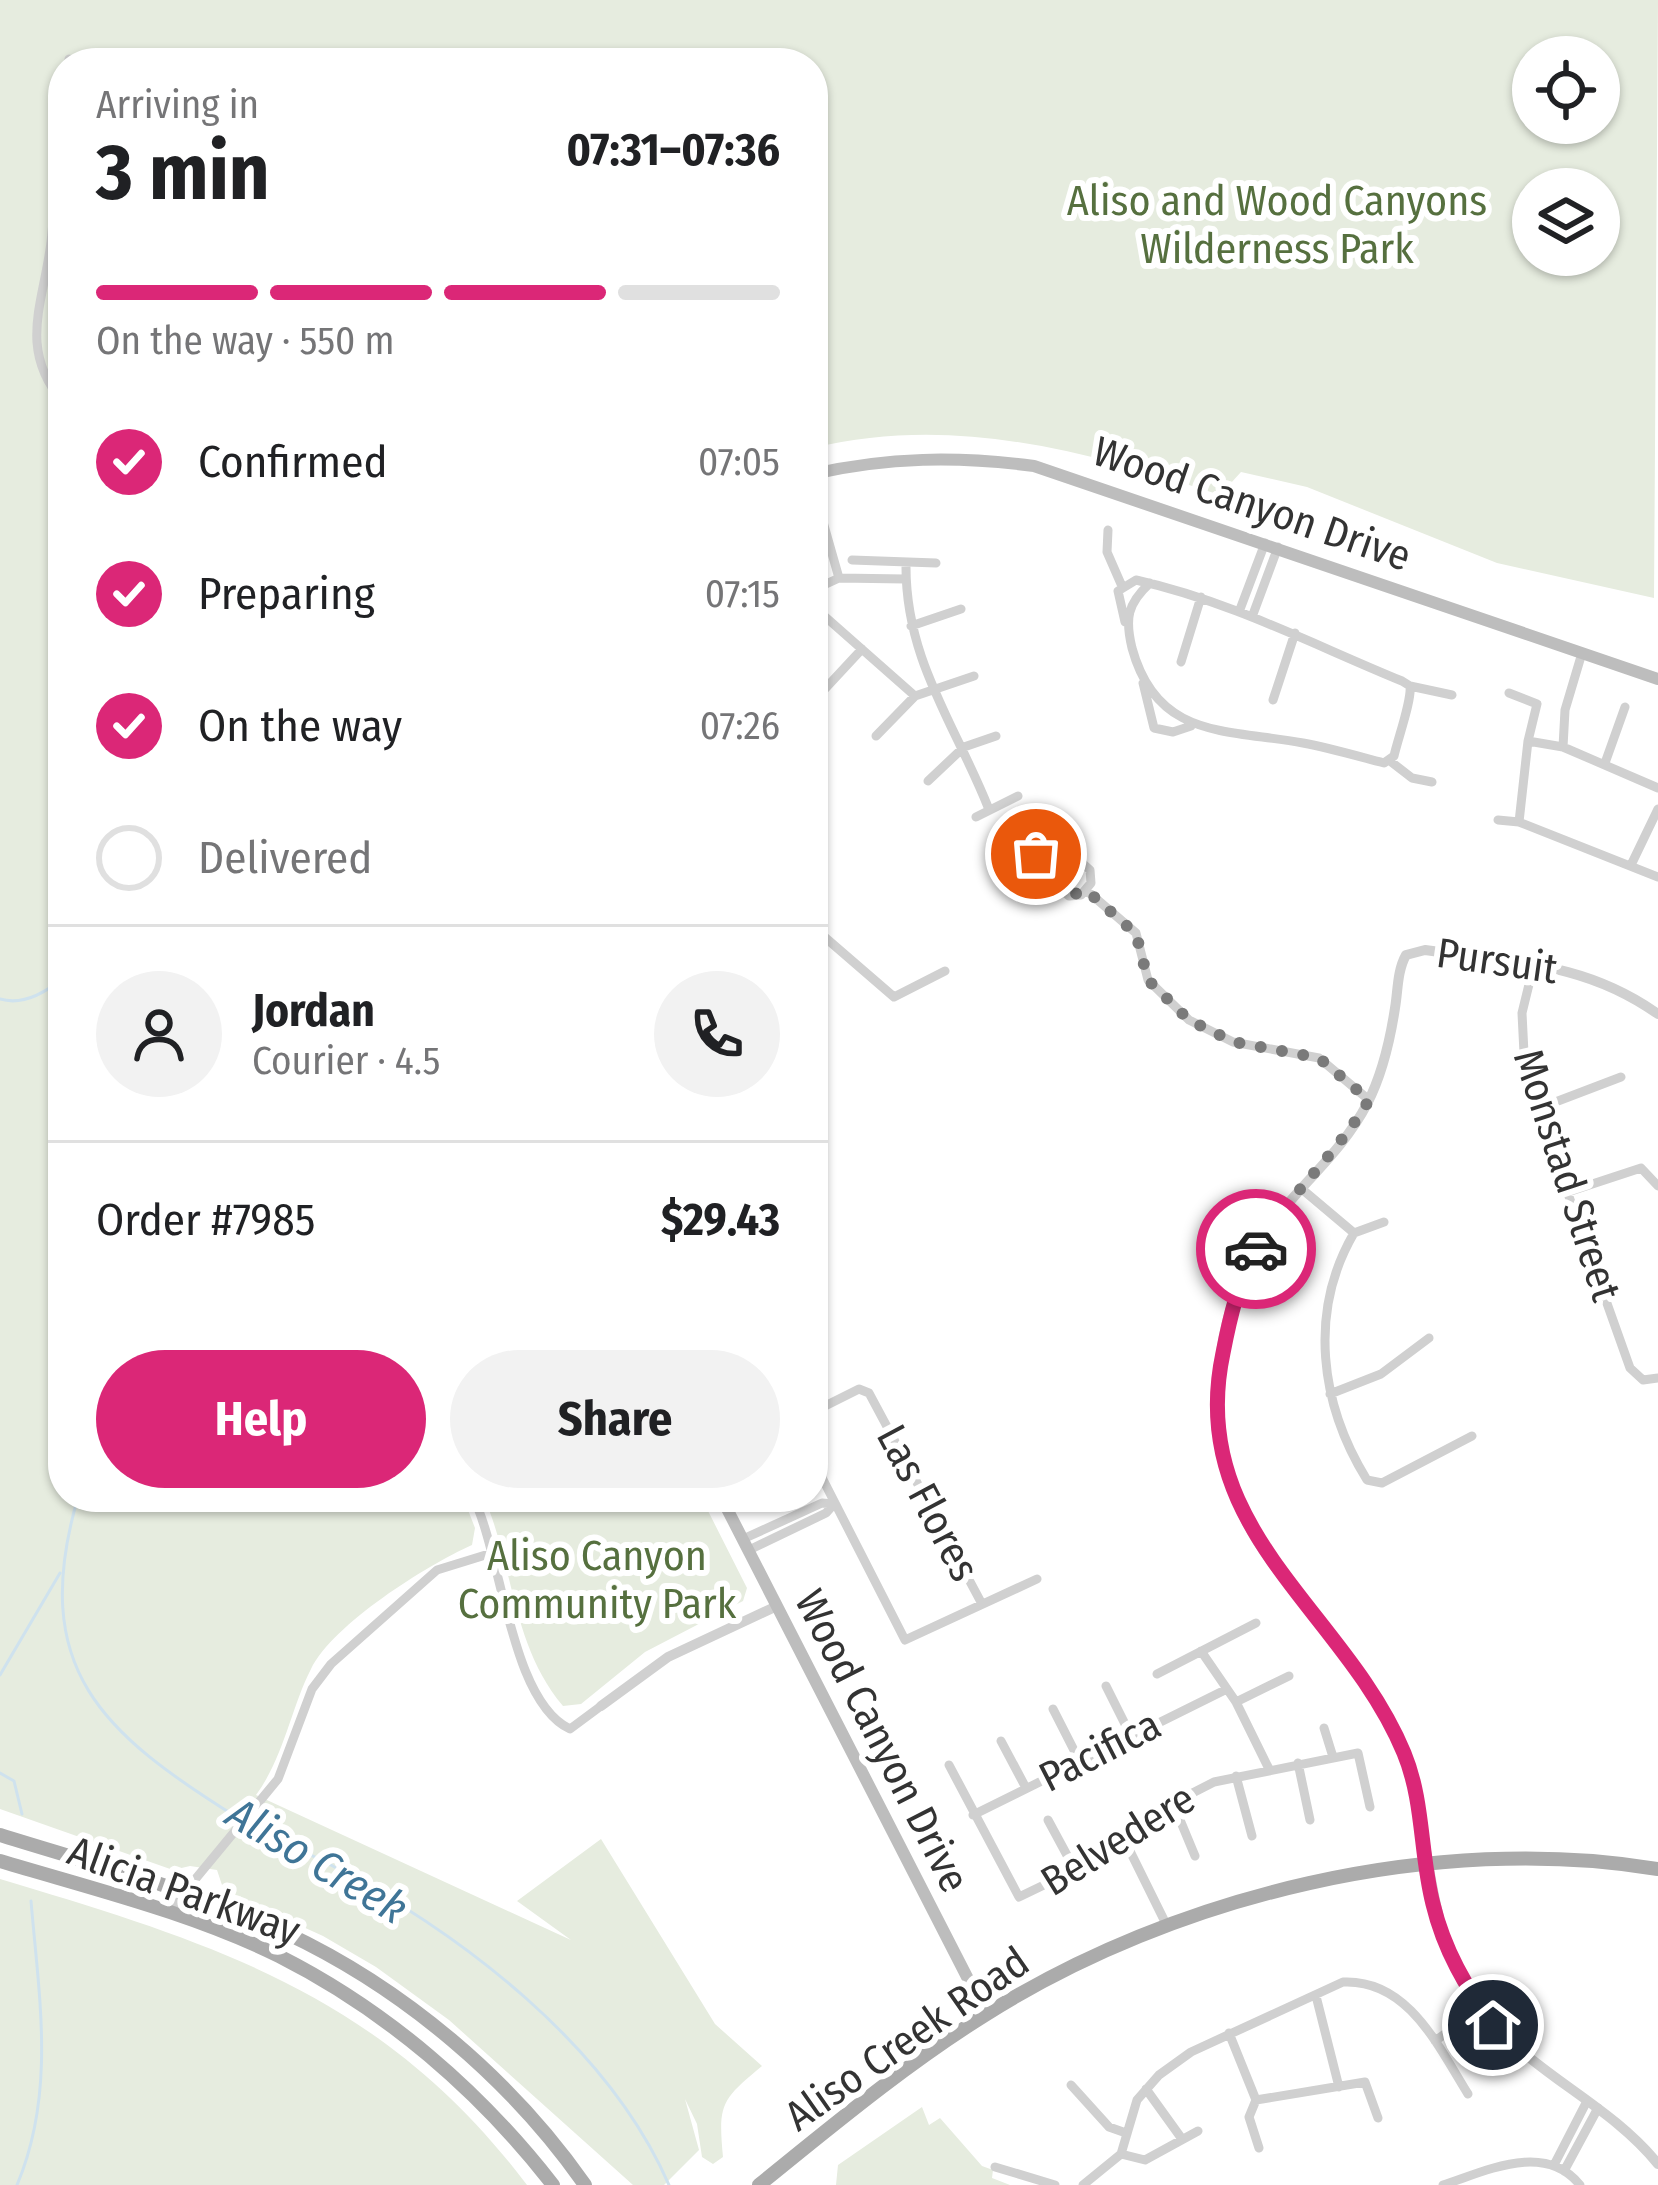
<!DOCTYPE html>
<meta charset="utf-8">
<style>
:root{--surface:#fff;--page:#f2f2f2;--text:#202124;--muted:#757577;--line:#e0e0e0;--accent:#db2777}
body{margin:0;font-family:"Fira Sans Condensed",sans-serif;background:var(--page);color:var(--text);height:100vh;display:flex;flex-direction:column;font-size:45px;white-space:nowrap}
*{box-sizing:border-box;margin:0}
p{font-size:39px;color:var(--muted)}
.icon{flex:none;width:66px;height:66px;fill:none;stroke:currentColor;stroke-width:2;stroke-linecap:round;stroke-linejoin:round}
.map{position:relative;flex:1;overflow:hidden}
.details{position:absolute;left:48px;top:48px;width:780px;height:1464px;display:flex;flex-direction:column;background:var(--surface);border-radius:48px;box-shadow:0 3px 9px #0004}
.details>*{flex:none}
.buttons{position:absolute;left:1512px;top:36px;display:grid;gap:24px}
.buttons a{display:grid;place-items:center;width:108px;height:108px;border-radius:50%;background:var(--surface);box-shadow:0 3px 9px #0004;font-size:60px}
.pin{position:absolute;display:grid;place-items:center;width:102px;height:102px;color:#fff;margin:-51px;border:6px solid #fff;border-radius:50%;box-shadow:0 3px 12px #0007}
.courier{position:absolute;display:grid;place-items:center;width:120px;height:120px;margin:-60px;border:9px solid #db2777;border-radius:50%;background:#fff;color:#222;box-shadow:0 3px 15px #0007}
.head em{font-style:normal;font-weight:700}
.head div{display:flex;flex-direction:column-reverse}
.head{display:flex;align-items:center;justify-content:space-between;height:204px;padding:0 48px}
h1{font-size:78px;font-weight:700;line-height:90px}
.bar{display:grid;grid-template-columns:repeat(4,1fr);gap:18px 12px;align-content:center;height:144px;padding:0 48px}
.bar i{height:15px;border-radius:9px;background:var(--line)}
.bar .on{background:var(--accent)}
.bar p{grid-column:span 4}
.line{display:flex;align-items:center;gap:30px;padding:0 48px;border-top:3px solid var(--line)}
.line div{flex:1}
.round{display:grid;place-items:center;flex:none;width:126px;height:126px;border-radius:63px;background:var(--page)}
ol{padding:0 48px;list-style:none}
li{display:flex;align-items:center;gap:36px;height:132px}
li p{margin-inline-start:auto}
li .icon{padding:12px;border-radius:50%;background:var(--accent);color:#fff;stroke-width:4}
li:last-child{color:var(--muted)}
li i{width:66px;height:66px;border:6px solid var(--line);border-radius:50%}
.button{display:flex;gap:24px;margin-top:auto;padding:24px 48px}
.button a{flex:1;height:138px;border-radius:72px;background:var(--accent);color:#fff;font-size:48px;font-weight:700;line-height:138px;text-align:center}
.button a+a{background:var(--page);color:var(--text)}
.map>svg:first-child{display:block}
.green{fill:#e6ecdf;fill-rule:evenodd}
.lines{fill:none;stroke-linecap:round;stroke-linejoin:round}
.stream{stroke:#cfe2ee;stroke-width:3}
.minor{stroke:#d0d0d0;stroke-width:9}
.tertiary{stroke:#d0d0d0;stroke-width:10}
.secondary{stroke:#bdbdbd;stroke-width:12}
.primary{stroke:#ababab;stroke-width:14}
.done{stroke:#7a7a7a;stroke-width:12;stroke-dasharray:0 21.6}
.route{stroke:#db2777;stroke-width:15}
.labels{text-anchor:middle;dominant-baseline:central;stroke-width:12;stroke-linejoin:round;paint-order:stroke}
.park-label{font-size:42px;fill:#56703f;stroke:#fff}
.street-label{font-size:42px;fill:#333;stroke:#fff}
.water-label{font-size:45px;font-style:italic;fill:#3f7597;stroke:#fff}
</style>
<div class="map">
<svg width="1658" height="2185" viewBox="0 0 1658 2185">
<rect width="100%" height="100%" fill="#fff"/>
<path class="green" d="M0 0H1658L1654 598 1497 563 1307 487 1241 472 1220 495C1087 451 952 414 813 448V63H63V1497H463L475 1528 472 1545C427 1565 333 1624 311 1669 291 1708 284 1757 256 1795L571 1940 517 1901 601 1839 715 2024 762 2066C721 2100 718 2104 723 2157L713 2164 702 2157 697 2124 685 2099 699 2150 664 2185H633L449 2020 376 1967 323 1936 224 1891 217 1870 190 1866 173 1870 0 1809ZM1533 57H1599V123H1533ZM1533 189H1599V255H1533Z
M484 1497H701L747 1588 743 1601 645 1652 581 1704 563 1706C512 1646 514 1567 484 1497Z
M0 1879C217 1944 384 1996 527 2185H0Z
M922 2107 929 2125 940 2118 982 2166 993 2170 992 2178 1010 2185H836L838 2165Z"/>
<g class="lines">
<path class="stream" d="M0 999C23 1006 45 993 63 978
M78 1497C28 1669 102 1733 238 1818
M0 1675 60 1573
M0 1773 14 1781 22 1814
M247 1823C273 1839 302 1850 329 1864 462 1934 608 2045 669 2185
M17 2185C56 2093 39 1997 31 1901"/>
<path class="minor" d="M69 59 71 63
M63 139C55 173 55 207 51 242 44 302 17 349 63 402
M813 487 839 578 905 579
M1108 530 1107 552 1121 584
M852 560 936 563
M906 564C905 659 955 724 988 807
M813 590 839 578
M813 606 915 696 974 676
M1239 612 1265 543
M1252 617 1278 547
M1125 622 1118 591 1136 580C1230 601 1314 645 1402 681L1410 686C1412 700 1398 738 1394 756L1384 763C1357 756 1330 748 1303 743 1228 729 1157 740 1132 648 1125 619 1127 604 1150 583
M911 626 961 609
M1181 662 1201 597
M1143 683 1154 728 1173 732 1191 726
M1410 686 1452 695
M823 691 862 649
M1509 693 1537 704 1528 741
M1273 700 1295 633
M876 736 915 696
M1563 747 1565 710 1582 653
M1390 761 1412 778 1432 782
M1605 763 1625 707
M928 781 964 747 996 736
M976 817 1018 796
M1498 820 1519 822 1658 877
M1519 822 1528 741 1563 747 1658 788
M1050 842H1059L1090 870 1091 883 1081 895 1069 896 1036 868V854Z
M1632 863 1658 809
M1086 890 1136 933 1148 980 1189 1020 1233 1042 1319 1058 1369 1100
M813 927 894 997 945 971
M1534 964 1522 1013 1525 1073 1630 1368 1643 1380 1658 1378
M1537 1109 1621 1077
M1303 1190 1354 1233C1308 1312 1320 1404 1367 1480L1382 1483 1472 1436
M1568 1192 1641 1168 1658 1186
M1354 1233 1384 1222
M1330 1394 1381 1374 1429 1338
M813 1412 859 1389 869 1393 982 1604
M813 1460 905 1640 1037 1579
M473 1497C502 1554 510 1701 570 1729L601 1706
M743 1539 822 1503 834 1504
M749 1550 826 1513 834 1504
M1201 1651 1236 1702 1269 1769
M1157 1674 1256 1623
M1106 1686 1131 1736
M1236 1702 1289 1676
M1053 1709 1079 1760
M1324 1728 1333 1757
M1001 1741 1026 1788
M1298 1763 1310 1820
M949 1765 1019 1897 1127 1845 1173 1803 1214 1782 1358 1753 1370 1807
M1236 1776 1252 1836
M1173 1803 1195 1856
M973 1815 1227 1689
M1048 1820 1075 1870
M1127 1845 1167 1926
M169 1911 278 1779 312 1689 331 1664 437 1570 492 1553
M1316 1996 1339 2087
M1229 2033 1256 2100 1249 2117 1259 2148
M1435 2041 1481 2008
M1071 2085 1109 2127 1126 2133
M1146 2089 1182 2139
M1256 2100 1365 2082 1378 2118
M1121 2154 1145 2160 1198 2131
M1554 2165 1587 2101
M995 2167 1055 2185
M1564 2171 1598 2108
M1083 2185 1121 2154 1137 2100 1159 2075 1191 2052 1343 1982C1408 1979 1438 2046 1468 2094
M1443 2185C1486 2171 1545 2141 1580 2185"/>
<path class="tertiary" d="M1658 1014C1583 961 1513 963 1425 950L1406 955C1397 971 1398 991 1395 1008 1390 1041 1382 1075 1367 1104 1337 1162 1281 1198 1252 1255 1205 1349 1204 1463 1263 1550 1303 1610 1360 1661 1392 1726 1434 1810 1419 1905 1466 1987 1513 2068 1601 2094 1658 2164
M601 1706 668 1657 777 1606"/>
<path class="secondary" d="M813 474C888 457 957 456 1034 466L1658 679
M721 1497 986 2014"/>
<path class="primary" d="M0 1835C95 1865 196 1890 286 1933 403 1988 511 2079 585 2185
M0 1861C93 1889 192 1913 279 1956 386 2010 480 2091 553 2185
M759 2185C832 2126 905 2065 985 2015 1175 1895 1435 1832 1658 1869"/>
</g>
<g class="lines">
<path class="done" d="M1036 854V868L1069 896 1086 890 1136 934 1148 980 1189 1020 1234 1042 1319 1058 1369 1100C1335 1157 1288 1195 1256 1249"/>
<path class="route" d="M1256 1249C1238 1282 1230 1317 1223 1353 1185 1531 1345 1610 1404 1753 1424 1801 1420 1854 1433 1904 1444 1950 1466 1987 1493 2025"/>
</g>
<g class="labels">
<g class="park-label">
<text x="1277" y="201">Aliso and Wood Canyons<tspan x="1277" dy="48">Wilderness Park</tspan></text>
<text x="597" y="1556">Aliso Canyon<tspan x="597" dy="48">Community Park</tspan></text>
</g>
<g class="street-label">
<text transform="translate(1252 504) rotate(19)">Wood Canyon Drive</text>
<text transform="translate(1497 961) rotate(8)">Pursuit</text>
<text transform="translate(1567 1175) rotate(72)">Monstad Street</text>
<text transform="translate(928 1503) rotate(62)">Las Flores</text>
<text transform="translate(882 1741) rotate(63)">Wood Canyon Drive</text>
<text transform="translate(1100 1751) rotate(-27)">Pacifica</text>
<text transform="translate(1118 1840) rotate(-32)">Belvedere</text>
<text transform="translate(184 1891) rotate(20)">Alicia Parkway</text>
<text transform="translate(907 2039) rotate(-35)">Aliso Creek Road</text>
</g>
<g class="water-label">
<text transform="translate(317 1861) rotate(31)">Aliso Creek</text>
</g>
</g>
</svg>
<div class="buttons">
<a><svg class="icon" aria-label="locate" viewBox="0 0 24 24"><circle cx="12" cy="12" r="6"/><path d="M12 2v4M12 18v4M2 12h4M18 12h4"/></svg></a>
<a><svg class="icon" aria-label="layers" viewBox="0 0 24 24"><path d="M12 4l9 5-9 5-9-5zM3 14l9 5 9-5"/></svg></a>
</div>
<div class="pin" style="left:1036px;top:854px;background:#ea580c"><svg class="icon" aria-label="bag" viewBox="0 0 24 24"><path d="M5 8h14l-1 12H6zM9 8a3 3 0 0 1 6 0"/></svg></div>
<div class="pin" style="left:1493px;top:2025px;background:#1f2937"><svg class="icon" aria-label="home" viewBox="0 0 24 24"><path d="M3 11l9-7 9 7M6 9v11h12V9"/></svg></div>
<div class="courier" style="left:1256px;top:1249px"><svg class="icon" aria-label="car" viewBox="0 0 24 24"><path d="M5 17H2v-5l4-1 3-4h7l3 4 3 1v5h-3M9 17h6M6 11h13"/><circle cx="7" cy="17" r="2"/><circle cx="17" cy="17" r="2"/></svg></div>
<section class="details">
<div class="head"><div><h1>3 min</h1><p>Arriving in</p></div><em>07:31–07:36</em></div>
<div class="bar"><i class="on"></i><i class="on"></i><i class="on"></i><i></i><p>On the way · 550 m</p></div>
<ol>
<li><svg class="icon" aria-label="check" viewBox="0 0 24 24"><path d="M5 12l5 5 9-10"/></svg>Confirmed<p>07:05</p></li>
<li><svg class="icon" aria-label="check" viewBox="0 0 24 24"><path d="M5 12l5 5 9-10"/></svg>Preparing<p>07:15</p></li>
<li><svg class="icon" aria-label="check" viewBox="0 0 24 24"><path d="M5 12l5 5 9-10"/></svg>On the way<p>07:26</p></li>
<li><i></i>Delivered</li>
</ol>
<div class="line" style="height:216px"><a class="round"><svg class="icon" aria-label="person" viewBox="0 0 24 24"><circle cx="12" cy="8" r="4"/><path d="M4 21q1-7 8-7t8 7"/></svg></a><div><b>Jordan</b><p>Courier · 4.5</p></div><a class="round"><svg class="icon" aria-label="phone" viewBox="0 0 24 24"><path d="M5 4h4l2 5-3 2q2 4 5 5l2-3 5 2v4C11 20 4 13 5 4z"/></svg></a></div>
<div class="line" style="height:156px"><div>Order #7985</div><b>$29.43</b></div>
<div class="button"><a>Help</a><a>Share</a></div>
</section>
</div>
